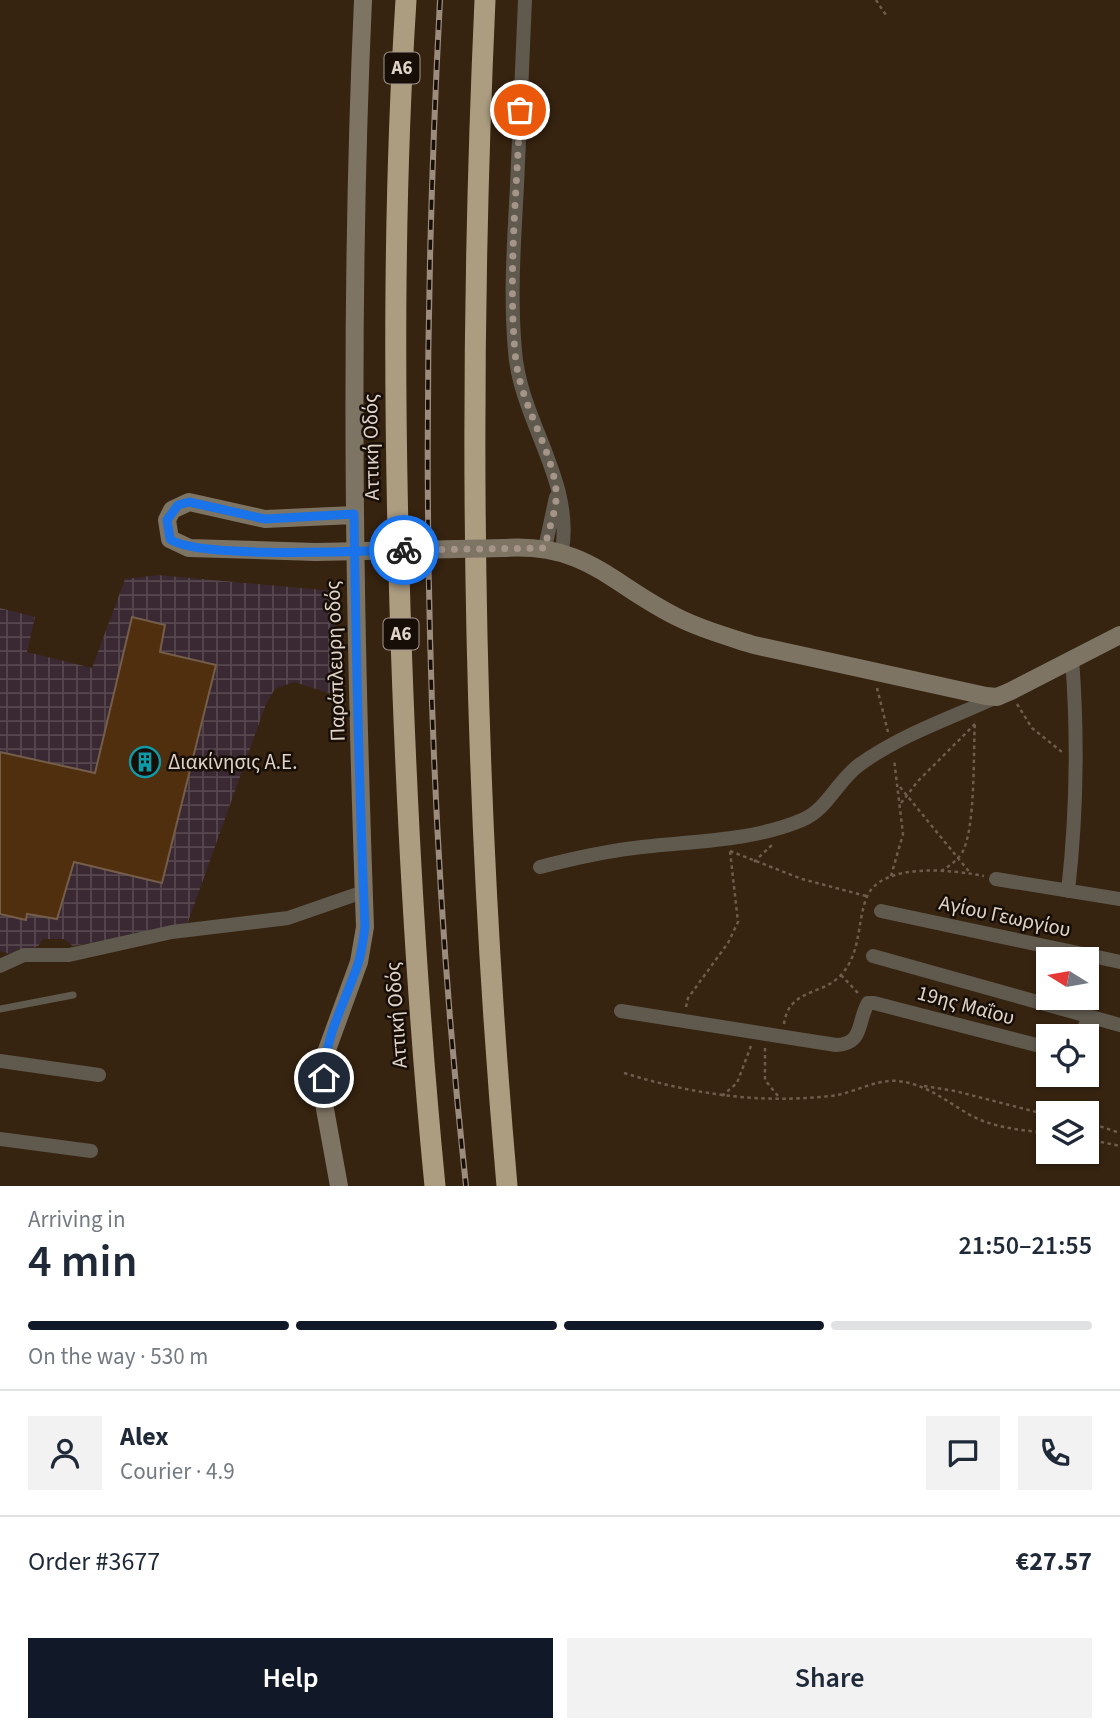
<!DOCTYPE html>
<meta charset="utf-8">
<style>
:root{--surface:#fff;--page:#f2f2f3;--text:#1f2937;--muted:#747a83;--line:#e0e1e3;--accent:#111827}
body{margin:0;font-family:"Source Sans 3",sans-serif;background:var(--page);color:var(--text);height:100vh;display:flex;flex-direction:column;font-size:26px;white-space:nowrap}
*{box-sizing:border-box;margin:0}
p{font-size:23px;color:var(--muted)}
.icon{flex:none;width:38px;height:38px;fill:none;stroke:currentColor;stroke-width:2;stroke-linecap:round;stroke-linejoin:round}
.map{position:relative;height:1186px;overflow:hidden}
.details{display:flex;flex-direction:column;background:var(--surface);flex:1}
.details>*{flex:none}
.needle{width:46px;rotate:281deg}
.buttons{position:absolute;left:1036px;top:947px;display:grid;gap:14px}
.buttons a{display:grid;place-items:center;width:63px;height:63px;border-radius:0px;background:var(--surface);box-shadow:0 2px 5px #0004;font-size:35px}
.pin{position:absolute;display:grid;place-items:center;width:60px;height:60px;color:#fff;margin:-30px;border:4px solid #fff;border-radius:50%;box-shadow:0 2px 7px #0007}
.courier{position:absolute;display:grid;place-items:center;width:70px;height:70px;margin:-35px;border:5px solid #1a73e8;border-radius:50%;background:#fff;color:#222;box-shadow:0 2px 9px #0007}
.headline em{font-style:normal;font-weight:600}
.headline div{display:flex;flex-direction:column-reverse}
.headline{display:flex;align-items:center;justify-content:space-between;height:119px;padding:0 28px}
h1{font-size:46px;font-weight:600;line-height:52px}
.bar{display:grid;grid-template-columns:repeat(4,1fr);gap:10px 7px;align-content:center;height:84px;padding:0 28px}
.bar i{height:9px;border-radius:5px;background:var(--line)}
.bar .current{background:var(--accent)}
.bar p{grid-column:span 4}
.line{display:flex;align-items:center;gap:18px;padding:0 28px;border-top:2px solid var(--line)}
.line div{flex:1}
.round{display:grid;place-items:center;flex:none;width:74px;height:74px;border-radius:0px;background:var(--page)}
.primary-button{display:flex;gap:14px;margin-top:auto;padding:14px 28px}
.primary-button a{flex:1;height:80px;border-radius:0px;background:var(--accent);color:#fff;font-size:28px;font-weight:600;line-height:80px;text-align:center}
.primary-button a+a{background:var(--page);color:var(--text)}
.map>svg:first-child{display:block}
.industrial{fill:url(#industrial-grid)}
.building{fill:#502f0f;stroke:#745d4a;stroke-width:2}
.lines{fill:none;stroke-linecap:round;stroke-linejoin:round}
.path{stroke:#6e5d4c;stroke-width:2.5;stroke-dasharray:3.5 3.5;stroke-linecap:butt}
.lane{stroke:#5f594e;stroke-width:7}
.street{stroke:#5f594e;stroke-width:14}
.secondary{stroke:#7e7463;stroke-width:18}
.highway{stroke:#ac9d81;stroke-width:21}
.rail-casing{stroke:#9b8c7e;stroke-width:6}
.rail{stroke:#170e07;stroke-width:3.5;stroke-dasharray:10;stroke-linecap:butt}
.secondary-bridge{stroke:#7e7463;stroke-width:18}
.done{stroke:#a49588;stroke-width:7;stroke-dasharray:0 12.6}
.route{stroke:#1a73e8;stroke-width:9}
.labels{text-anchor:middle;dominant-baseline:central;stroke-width:5;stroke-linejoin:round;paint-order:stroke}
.shield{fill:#170e07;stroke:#a4988e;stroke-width:2}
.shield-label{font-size:19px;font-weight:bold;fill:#e0d3c8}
.street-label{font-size:21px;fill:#e0d3c8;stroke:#170e07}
.poi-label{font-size:21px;fill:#e0d3c8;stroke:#170e07;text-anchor:start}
</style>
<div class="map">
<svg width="1120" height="1186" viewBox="0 0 1120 1186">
<defs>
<pattern id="industrial-grid" width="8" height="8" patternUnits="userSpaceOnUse" patternTransform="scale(1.75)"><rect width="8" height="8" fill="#3a2932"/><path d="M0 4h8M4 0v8" fill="none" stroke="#56474e"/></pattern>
</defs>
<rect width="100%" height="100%" fill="#362310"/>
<path class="industrial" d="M158 575 334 591 338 696 294 682 275 689 266 704 187 925 73 946 64 939H43L38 946 27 951 19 949 10 954 0 951V608L35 617 27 652 92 668 125 579Z"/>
<path class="building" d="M132 617 165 625 160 652 216 665 162 883 74 862 57 919 27 914 26 920 0 914V752L95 773Z"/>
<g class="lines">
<path class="path" d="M876 0 886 15
M877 688 888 732
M1017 704 1032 728 1062 752
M900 787 971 874
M901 803 918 781 975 724
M730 851 802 879 866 896
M754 862 774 843
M941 871C950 866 956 861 962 853 976 828 973 752 975 721
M891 876 903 834 894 759
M841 975 858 993
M686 1007 688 998 728 943 738 922 730 851
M784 1024C789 988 822 996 841 975 861 953 857 924 866 899 879 861 954 870 984 876
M765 1048V1080L778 1096
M624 1073C691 1094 760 1104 830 1096 853 1094 874 1079 898 1081 926 1084 946 1101 970 1115 994 1128 1021 1130 1048 1133
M924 1086 955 1091 1048 1115
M722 1096 737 1083 751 1046
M1087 1122 1120 1133
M1087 1139 1120 1146"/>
<path class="lane" d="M0 1009 73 995"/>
<path class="street" d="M525 0C522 62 520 124 517 186 514 241 510 297 515 351 520 420 574 480 562 551
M545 548 556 497
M540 867C571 859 601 852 634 848 689 841 750 842 802 820 828 809 837 781 859 765 900 735 951 718 997 697
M996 879 1120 899
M1068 891C1077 812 1078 737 1072 658
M881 911 1120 962
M873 956 1120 1025
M0 966 24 955H69L172 932 288 918 363 892
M621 1011 836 1045C864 1044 857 1022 868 1003H874L1048 1048
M1081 1036 1089 1016
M0 1061 99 1075
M0 1139 91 1151"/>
<path class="secondary" d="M505 548C588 543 611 585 679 618 703 630 729 637 754 645L986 696 997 697 1011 691 1120 635
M316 552 189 548 170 539 167 520 172 510 189 502 265 519 354 515
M339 1186 323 1098 324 1058 359 962 365 927C354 618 349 309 363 0"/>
<path class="highway" d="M406 0C393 203 394 405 400 608 406 801 416 994 435 1186
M485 0C467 396 472 791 507 1186"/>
<g class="rail-casing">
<path id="rail" d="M440 0C419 395 423 793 466 1186"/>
</g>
<use href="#rail" class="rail"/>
<path class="secondary-bridge" d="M316 552 505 548"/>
</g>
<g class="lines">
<path class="done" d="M404 550 545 548C548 529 558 508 556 490 551 444 519 405 515 352 508 272 517 190 520 110"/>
<path class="route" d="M324 1078C324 1037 345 1003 358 964 362 952 363 939 365 927 359 789 356 652 354 514L265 519 189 502 178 505 167 520 170 539C195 559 363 551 404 550"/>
</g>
<defs>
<g id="building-ring" transform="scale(1.575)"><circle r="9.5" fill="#170e07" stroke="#0f9aa8" stroke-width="1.5"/><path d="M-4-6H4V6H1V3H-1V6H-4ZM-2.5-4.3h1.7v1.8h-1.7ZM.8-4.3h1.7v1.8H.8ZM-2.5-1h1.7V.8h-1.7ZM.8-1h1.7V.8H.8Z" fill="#0f9aa8"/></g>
</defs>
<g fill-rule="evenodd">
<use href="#building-ring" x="145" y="762"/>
</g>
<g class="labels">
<g class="shield">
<rect x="384.5" y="52.5" width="35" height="31" rx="5"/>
<rect x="383.5" y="618.5" width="35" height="31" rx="5"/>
</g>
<g class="shield-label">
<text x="402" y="68">Α6</text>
<text x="401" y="634">Α6</text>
</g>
<g class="street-label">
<text transform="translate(371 447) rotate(-91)">Αττική Οδός</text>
<text transform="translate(335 661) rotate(-92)">Παράπλευρη οδός</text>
<text transform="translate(1005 916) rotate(12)">Αγίου Γεωργίου</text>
<text transform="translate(966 1005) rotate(15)">19ης Μαΐου</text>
<text transform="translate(396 1015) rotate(-94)">Αττική Οδός</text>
</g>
<g class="poi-label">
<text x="168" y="762">Διακίνησις Α.Ε.</text>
</g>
</g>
</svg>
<div class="buttons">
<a><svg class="needle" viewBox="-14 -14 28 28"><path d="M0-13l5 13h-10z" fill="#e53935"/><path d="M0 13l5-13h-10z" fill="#747a83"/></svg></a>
<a><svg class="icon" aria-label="locate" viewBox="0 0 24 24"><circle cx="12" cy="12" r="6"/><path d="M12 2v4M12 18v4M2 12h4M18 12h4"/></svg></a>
<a><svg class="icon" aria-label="layers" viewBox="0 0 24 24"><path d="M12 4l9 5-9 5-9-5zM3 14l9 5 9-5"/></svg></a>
</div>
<div class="pin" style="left:520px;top:110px;background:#ea580c"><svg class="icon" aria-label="bag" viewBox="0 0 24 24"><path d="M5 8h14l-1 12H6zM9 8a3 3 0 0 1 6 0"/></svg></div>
<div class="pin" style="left:324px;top:1078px;background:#1f2937"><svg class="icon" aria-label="home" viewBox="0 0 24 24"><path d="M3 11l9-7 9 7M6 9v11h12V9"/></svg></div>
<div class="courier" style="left:404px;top:550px"><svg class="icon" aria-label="bike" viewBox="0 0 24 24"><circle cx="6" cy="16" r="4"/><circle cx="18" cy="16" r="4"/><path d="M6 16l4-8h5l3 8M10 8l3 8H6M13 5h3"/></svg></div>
</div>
<section class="details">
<div class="headline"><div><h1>4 min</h1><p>Arriving in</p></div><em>21:50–21:55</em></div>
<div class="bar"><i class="current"></i><i class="current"></i><i class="current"></i><i></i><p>On the way · 530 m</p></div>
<div class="line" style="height:126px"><a class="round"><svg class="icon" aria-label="person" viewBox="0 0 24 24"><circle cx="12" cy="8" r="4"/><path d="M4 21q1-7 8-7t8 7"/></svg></a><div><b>Alex</b><p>Courier · 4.9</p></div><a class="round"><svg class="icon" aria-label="chat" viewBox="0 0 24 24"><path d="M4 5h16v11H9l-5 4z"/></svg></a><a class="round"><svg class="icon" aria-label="phone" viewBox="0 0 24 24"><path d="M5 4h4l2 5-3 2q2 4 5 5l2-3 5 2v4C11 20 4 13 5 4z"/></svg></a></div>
<div class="line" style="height:91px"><div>Order #3677</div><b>€27.57</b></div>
<div class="primary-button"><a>Help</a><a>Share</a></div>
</section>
